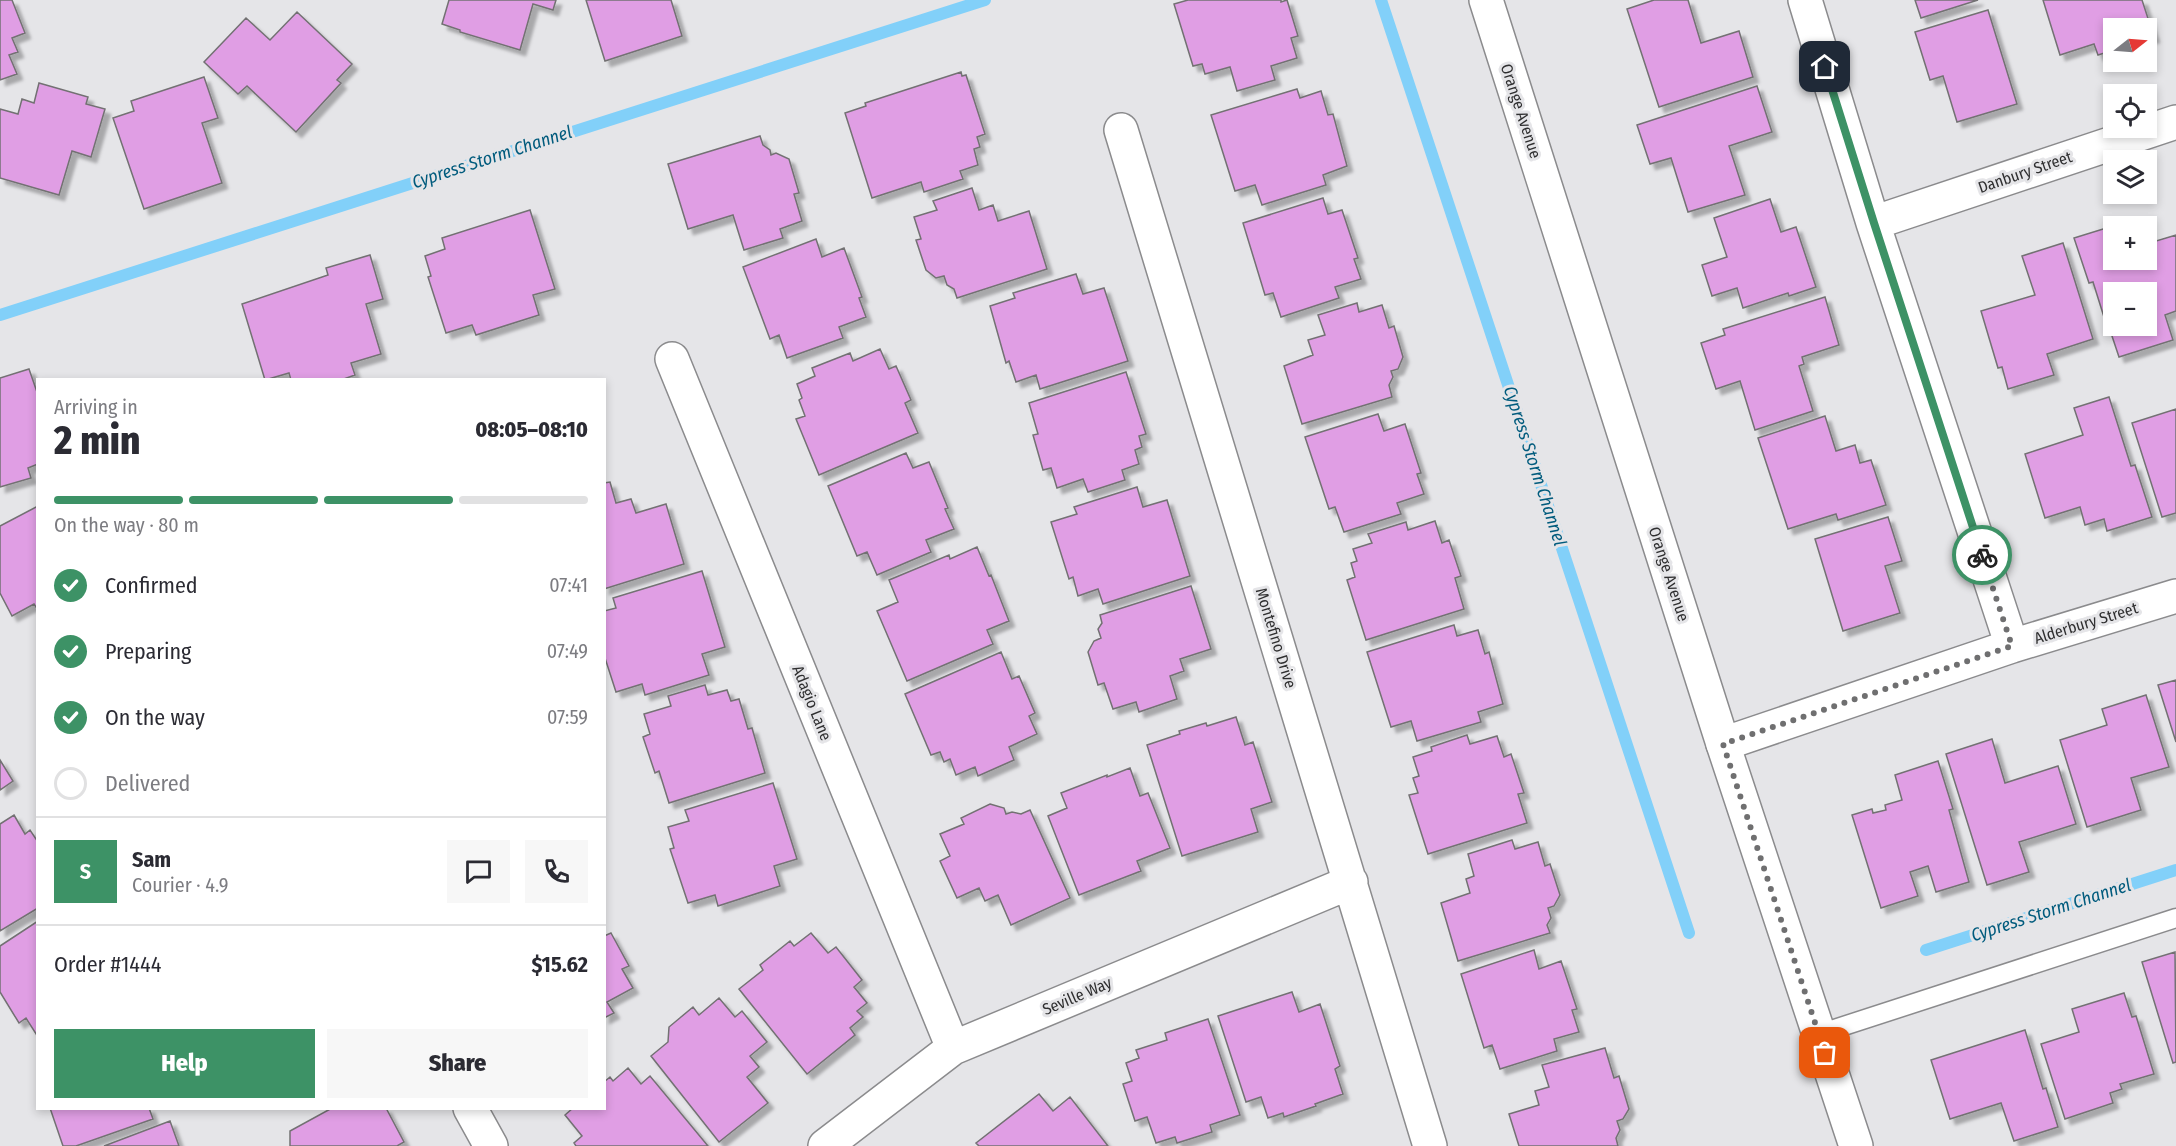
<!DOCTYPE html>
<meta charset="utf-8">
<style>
:root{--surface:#fff;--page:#f7f7f7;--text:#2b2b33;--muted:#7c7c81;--line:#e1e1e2;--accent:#3d9266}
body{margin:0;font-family:"Fira Sans Condensed",sans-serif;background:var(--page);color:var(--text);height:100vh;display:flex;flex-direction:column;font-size:22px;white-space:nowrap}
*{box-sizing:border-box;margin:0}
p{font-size:20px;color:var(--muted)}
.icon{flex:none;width:33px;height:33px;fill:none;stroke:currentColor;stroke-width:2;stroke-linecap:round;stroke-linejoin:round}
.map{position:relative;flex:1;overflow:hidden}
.panel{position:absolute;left:36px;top:378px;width:570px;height:732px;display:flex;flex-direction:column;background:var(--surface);border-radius:0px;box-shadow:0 3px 9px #0003}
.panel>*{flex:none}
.needle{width:39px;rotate:73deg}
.tools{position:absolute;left:2103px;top:18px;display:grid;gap:12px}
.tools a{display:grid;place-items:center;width:54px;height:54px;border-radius:0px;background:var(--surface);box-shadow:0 3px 9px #0003;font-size:30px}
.pin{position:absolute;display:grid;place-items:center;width:51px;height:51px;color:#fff;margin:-26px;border-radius:12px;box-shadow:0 3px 9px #0006}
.courier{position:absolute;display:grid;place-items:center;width:60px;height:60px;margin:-30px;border:4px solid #3d9266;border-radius:50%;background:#fff;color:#222;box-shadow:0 2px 8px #0007}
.overview em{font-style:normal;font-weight:800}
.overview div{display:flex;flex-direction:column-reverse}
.overview{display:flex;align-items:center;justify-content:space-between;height:102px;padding:0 18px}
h1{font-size:39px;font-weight:800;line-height:45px}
.bar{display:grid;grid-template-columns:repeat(4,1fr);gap:9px 6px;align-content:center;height:72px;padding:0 18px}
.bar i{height:8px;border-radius:4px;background:var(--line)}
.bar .selected{background:var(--accent)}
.bar p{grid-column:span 4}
.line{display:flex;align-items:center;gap:15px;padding:0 18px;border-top:2px solid var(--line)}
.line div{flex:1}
.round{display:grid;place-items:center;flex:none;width:63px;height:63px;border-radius:0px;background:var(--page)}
ol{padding:0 18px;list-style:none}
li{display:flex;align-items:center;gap:18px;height:66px}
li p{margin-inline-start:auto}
li .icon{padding:6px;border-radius:50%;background:var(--accent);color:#fff;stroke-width:4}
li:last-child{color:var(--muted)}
li i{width:33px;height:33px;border:3px solid var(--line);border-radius:50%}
.primary-button{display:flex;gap:12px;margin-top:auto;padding:12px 18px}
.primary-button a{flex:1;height:69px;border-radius:0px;background:var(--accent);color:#fff;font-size:24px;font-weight:800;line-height:69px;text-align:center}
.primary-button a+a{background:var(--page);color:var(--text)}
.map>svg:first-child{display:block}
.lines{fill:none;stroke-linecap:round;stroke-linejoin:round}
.stream{stroke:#82d0f9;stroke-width:12}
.building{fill:#e09ee4;stroke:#737173;stroke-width:1.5;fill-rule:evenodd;filter:url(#shadow)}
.service-casing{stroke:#8b8b8d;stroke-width:21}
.minor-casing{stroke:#8b8b8d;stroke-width:36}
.secondary-casing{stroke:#8b8b8d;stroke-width:36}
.service{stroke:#fff;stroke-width:18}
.minor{stroke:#fff;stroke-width:33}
.secondary{stroke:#fff;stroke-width:33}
.done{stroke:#6f6f70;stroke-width:6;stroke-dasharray:0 10.8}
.route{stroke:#3d9266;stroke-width:8}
.labels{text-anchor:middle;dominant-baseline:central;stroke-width:6;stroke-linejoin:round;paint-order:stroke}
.street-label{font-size:16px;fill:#2f2f30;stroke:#e5e5e8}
.water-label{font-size:18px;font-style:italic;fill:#015b7d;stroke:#e5e5e8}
</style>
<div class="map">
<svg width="2176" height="1146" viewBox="0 0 2176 1146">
<defs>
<filter id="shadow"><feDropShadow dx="5.5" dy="5.5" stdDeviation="1.5" flood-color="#0004"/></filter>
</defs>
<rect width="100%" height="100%" fill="#e5e5e8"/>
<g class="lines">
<path class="stream" d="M1381 0 1689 933
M0 315 985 0
M1926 950 2176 870"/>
</g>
<path class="building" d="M0 0H12L25 33 12 38 18 52 9 55 17 74 0 80Z
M449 0H556L553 10 533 4 520 50 460 32V30L442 24Z
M586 0H671L682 36 605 61Z
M1188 0H1281V2L1287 0 1298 36 1291 38 1297 58 1271 66 1275 80 1237 91 1230 67 1205 74 1202 64 1193 66 1174 4Z
M1654 0H1688L1701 43 1739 31 1753 77 1659 107 1627 9Z
M1915 0H1978L1921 18Z
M2043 0H2142L2154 37 2146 39V28H2114V50L2098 55 2094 44 2060 55Z
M1988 10 2017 104 1957 122 1943 76 1930 80 1915 32Z
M297 12 352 64 337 80 341 83 296 132 247 86 238 94 204 62 246 18 270 40Z
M961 72 962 76 966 75 985 134 977 137 980 147 974 149 978 165 960 171 963 179 924 192 921 182 872 198 845 113 866 106 865 103Z
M204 77 218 118 202 123 222 183 144 209 113 118 134 111 131 101Z
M39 83 88 97 86 104 105 109 91 157 72 151 59 195 0 178V109L18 114 22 99 34 103Z
M1757 86 1772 132 1729 146 1745 195 1688 212 1671 158 1650 164 1637 125Z
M1297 89 1300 98 1321 91 1328 115 1333 114 1347 166 1323 175 1326 185 1262 205 1255 185 1235 191 1211 115Z
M760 136 763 145 770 150 771 155 776 153 789 159 799 193 794 194 802 221 780 229 783 238 744 250 733 215 688 229 668 164Z
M972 188 979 210 993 205 998 221 1029 211 1047 269 957 298 954 289 947 285 944 276 936 278 926 270 916 240 921 239 914 217 937 210 933 201Z
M1323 198 1328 214 1342 210 1358 258 1354 259 1361 279 1335 287 1339 298 1281 317 1273 293 1265 295 1243 223Z
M1770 199 1781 232 1796 227 1816 287 1789 296 1788 293 1743 308 1737 288 1712 296 1702 265 1727 257 1714 218Z
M530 210 555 289 533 295 539 315 476 335 472 325 446 333 428 277 431 276 425 256 445 249 442 238Z
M2116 225V226H2114V260H2146V244L2176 235V311L2165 315 2173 340 2119 357 2111 333H2109L2093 282 2089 283 2074 238ZM2114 292H2146V326H2114Z
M816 239 822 257 844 248 862 297 859 298 866 317 839 327 843 338 787 358 779 335 770 339 743 267Z
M2063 243 2093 339 2047 354 2054 375 2008 389 2002 367 1998 368 1981 311 2035 295 2022 256Z
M370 255 383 299 366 304 381 354 351 363 355 375 341 380H291L289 373 265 380 242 304 328 275 326 268Z
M1076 274 1083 294 1104 288 1128 361 1040 389 1036 375 1016 382 1009 361 1006 363 990 306 1015 298 1013 293Z
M1825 297 1839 345 1802 357 1804 364 1799 366 1813 411 1755 430 1740 381 1716 389 1701 343 1725 335 1723 329Z
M1357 303 1359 312 1382 305 1389 328 1394 326 1403 357 1398 369 1391 371 1393 377 1389 385 1392 397 1302 424 1284 366 1313 355 1308 340 1325 335 1318 315Z
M880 349 889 369 896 366 911 400 905 403 918 433 819 475 796 419 805 416 799 400 802 398 797 384 815 376 812 368 850 353 853 361Z
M29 369 38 395V464L28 468 31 478 0 487V378Z
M1126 372 1146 434 1139 436 1142 447 1135 450 1139 464 1122 470 1125 480 1088 492 1083 479 1057 488 1051 468 1043 470 1033 435 1038 434 1029 403Z
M2109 397 2131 466 2135 465 2152 517 2107 531 2104 519 2085 525 2080 507 2045 518 2025 454 2083 435 2074 408Z
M2176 409V513L2162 517 2132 423Z
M1378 414 1384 431 1405 424 1421 473 1417 474 1424 494 1397 503 1401 514 1344 532 1335 507 1329 509 1305 437Z
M1825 416 1836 451 1855 445 1860 463 1871 460 1886 505 1838 520 1836 514 1788 529 1758 438Z
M906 453 913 468 929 462 948 508 945 509 954 529 926 540 931 552 877 575 867 552 857 556 828 486Z
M610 482 616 503 631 499 636 513 666 504 684 564 604 589V483Z
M1137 487 1143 507 1167 500 1190 576 1103 604 1098 589 1078 596 1073 577 1069 579 1051 522 1077 514 1074 507Z
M38 506V610L34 604 12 616 0 593V526Z
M1888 517 1902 561 1885 566 1900 613 1843 631 1815 539Z
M1435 521 1442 543 1449 540 1461 576 1455 578 1464 609 1366 640 1347 580 1355 577 1351 563 1357 561 1353 549 1372 543 1368 534 1406 522 1408 530Z
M977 547 989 576 991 575 1009 621 987 630 993 644 907 681 877 611 898 602 889 580 949 555 950 559Z
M702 571 725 647 702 654 709 675 645 695 642 684 616 692 604 655V611L616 608 613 598Z
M1191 586 1211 649 1180 659 1184 671 1170 676 1177 699 1139 712 1136 702 1113 709 1104 683 1098 685 1088 652 1094 641 1101 638 1098 629 1102 623 1100 615Z
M1454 625 1457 636 1478 630 1485 654 1489 652 1503 704 1478 712 1481 722 1417 741 1411 721 1391 727 1367 652Z
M1001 652 1012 679 1019 676 1035 713 1029 716 1037 734 1009 747 1014 760 978 776 975 767 956 775 950 759 944 762 940 752 931 755 905 694Z
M2176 680V742L2158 685Z
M705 685 708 695 727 690 731 701 739 699 748 729 752 728 765 773 669 803 659 771 655 773 643 737 650 734 644 714 671 706 668 696Z
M2146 695 2169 767 2131 778 2141 810 2087 827 2060 740 2107 725 2102 709Z
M1236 717 1245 745 1253 742 1272 802 1251 809 1258 832 1182 856 1147 745 1180 734 1179 731 1206 723 1207 726Z
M1467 735 1470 744 1497 736 1504 757 1511 754 1524 793 1518 794 1527 823 1428 854 1409 795 1418 793 1413 778 1419 776 1413 757 1432 751 1431 747Z
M1992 739 2005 783 2058 766 2076 824 2019 842 2029 872 1987 885 1946 754Z
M0 760 13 781 0 790Z
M1938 761 1953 809 1949 810 1969 882 1936 892 1928 866 1910 872 1918 896 1881 908 1852 815 1872 809 1873 813 1886 810 1885 805 1902 800 1895 775Z
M1130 768 1140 796 1148 793 1170 848 1137 861 1141 871 1079 895 1048 816 1067 808 1061 793 1107 775V777Z
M773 783 797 859 774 866 780 886 718 906 715 895 688 903 670 849 674 848 668 827 689 821 685 810Z
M990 804 1004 808 1006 814 1012 812 1021 814 1030 810 1070 898 1011 925 998 895 985 901 979 888 957 898 940 861 950 856 940 834 964 824 961 818Z
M14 815 25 834 30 830 38 842V908L0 931V824Z
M1512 840 1515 849 1538 842 1545 866 1550 864 1560 895 1554 906 1548 908 1551 918 1547 925 1550 933 1458 961 1441 903 1470 893 1466 879 1474 876 1468 854Z
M38 921V1037L26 1018 19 1023 0 992V946Z
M611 933 629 966 622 969 633 988 607 1002 614 1013 604 1018V936Z
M811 933 828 953 836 947 862 980 854 987 867 1003 857 1011 863 1017 850 1028 855 1035 807 1074 739 989 763 970 760 965 790 941 794 946Z
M1534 950 1539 969 1561 961 1577 1009 1572 1010 1579 1032 1554 1039 1557 1051 1500 1069 1492 1045 1484 1048 1461 974Z
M2175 952 2176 1062 2173 1063 2142 962Z
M1292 992 1299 1012 1320 1004 1340 1066 1335 1069 1343 1094 1315 1104 1316 1106 1284 1117 1283 1113 1268 1118 1261 1097 1246 1102 1218 1016Z
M2124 993 2132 1017 2136 1016 2154 1074 2120 1084 2122 1089 2110 1093 2113 1103 2065 1119 2041 1044 2079 1032 2072 1009Z
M719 998 735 1017 742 1011 767 1042 750 1056 759 1067 747 1077 768 1103 719 1142 651 1056 668 1042 669 1027 693 1007 699 1015Z
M1208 1019 1240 1115 1210 1125 1212 1132 1177 1143 1175 1137 1156 1143 1147 1117 1135 1121 1123 1084 1132 1081 1126 1063 1139 1058 1136 1050 1167 1040 1165 1033Z
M2025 1030 2043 1089 2046 1088 2058 1127 2014 1141 2001 1103 1950 1119 1931 1060Z
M1605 1048 1614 1078 1619 1076 1629 1109 1623 1119 1617 1121 1620 1130 1616 1138 1618 1146H1519L1509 1114 1539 1105 1535 1091 1549 1087 1542 1065Z
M628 1068 641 1084 650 1076 708 1146H576L574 1143 582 1136 565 1115 573 1108H604V1082L610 1077 613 1081Z
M1039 1094 1053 1111 1070 1097 1108 1146H979L976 1143Z
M50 1108H149L153 1119 76 1146H63Z
M332 1108H386L404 1142 397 1146H290V1131Z
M170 1121 179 1146H104Z"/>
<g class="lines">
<g class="service-casing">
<path id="service" d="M1819 1034 2176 918"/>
</g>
<g class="minor-casing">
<path id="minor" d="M1805 0 1873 223 2012 646
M1121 130 1430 1146
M1873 223 2176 122
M672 359 953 1048
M1723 744 2012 646 2176 596
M470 1108 491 1146
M825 1146 953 1048 1351 882"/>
</g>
<g class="secondary-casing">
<path id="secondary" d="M1486 0 1723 744 1856 1146"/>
</g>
<use href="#service" class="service"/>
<use href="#minor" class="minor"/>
<use href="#secondary" class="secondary"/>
</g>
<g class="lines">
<path class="done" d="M1825 1053 1723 744 2012 646 1982 555"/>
<path class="route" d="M1825 67 1874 223 1982 555"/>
</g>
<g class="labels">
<g class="street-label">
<text transform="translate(1521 111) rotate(72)">Orange Avenue</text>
<text transform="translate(2025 172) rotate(-19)">Danbury Street</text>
<text transform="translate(1669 574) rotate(72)">Orange Avenue</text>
<text transform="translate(2086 623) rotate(-17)">Alderbury Street</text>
<text transform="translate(1276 638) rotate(73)">Montefino Drive</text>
<text transform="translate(812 703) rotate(68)">Adagio Lane</text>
<text transform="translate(1077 996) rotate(-23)">Seville Way</text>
</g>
<g class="water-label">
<text transform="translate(492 157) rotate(-18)">Cypress Storm Channel</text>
<text transform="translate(1535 466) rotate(72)">Cypress Storm Channel</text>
<text transform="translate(2051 910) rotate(-18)">Cypress Storm Channel</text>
</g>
</g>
</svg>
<div class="tools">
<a><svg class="needle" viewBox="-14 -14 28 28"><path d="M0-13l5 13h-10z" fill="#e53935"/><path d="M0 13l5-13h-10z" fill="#7c7c81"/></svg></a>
<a><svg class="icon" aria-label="locate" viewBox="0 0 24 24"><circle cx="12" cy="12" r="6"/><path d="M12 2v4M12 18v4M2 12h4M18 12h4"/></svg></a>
<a><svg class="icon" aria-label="layers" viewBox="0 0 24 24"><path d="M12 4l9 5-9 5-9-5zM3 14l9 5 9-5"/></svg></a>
<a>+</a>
<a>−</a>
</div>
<div class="pin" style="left:1825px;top:1053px;background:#ea580c"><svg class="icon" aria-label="bag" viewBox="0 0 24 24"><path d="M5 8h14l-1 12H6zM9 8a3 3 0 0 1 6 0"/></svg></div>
<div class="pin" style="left:1825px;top:67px;background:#1f2937"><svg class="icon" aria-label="home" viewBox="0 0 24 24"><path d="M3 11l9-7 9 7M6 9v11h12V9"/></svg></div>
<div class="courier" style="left:1982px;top:555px"><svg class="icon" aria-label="bike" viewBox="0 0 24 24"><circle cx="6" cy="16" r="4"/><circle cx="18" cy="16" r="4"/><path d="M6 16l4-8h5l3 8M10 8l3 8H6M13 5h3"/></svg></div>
<section class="panel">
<div class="overview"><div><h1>2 min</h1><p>Arriving in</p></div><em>08:05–08:10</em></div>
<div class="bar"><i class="selected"></i><i class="selected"></i><i class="selected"></i><i></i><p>On the way · 80 m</p></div>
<ol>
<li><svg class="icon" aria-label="check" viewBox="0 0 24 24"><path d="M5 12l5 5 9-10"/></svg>Confirmed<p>07:41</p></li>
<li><svg class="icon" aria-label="check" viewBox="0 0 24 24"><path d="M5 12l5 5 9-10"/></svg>Preparing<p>07:49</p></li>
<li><svg class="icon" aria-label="check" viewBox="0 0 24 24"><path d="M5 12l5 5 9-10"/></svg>On the way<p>07:59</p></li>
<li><i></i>Delivered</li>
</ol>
<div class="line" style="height:108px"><b class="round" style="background:var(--accent);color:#fff">S</b><div><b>Sam</b><p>Courier · 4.9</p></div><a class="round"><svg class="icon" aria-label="chat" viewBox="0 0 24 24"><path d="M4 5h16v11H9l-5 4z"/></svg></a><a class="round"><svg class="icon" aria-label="phone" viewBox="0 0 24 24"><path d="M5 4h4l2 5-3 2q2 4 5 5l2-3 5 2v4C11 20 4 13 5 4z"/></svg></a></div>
<div class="line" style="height:78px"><div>Order #1444</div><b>$15.62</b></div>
<div class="primary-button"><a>Help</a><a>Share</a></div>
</section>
</div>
